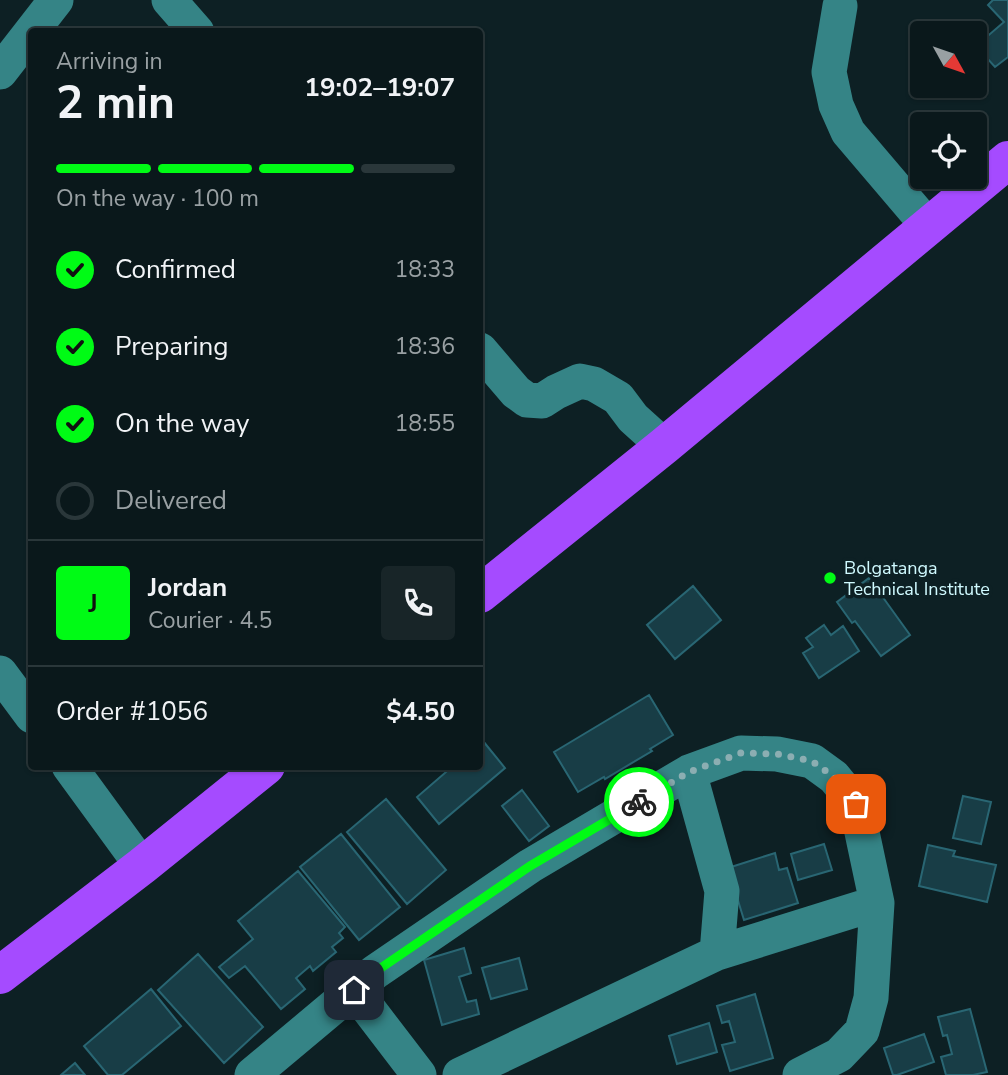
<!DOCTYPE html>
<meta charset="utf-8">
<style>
:root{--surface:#0a181b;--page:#182528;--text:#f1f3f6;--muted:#99a0a3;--line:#2a373a;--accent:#00fb15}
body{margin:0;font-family:"Nunito Sans",sans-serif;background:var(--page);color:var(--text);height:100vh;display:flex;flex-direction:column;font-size:26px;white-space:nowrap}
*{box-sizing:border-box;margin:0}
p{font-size:23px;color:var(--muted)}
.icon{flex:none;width:38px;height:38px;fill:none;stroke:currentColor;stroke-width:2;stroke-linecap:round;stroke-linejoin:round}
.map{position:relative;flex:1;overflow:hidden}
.panel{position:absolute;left:28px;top:28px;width:455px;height:742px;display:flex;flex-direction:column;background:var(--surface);border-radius:7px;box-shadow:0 2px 5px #0004,0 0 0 2px var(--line)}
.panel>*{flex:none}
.needle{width:46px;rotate:130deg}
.fabs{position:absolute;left:910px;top:21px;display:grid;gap:14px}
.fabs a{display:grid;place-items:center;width:77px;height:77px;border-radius:7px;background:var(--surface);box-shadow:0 2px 5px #0004,0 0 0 2px var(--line);font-size:35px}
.pin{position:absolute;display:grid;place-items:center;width:60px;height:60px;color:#fff;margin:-30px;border-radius:14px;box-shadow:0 4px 10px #0006}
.courier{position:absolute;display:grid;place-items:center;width:70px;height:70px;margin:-35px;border:5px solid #00fb15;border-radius:50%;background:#fff;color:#222;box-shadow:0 2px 9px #0007}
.head em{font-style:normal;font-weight:700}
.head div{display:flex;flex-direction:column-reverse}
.head{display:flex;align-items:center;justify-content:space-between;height:119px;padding:0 28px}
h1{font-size:46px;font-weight:700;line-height:52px}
.bar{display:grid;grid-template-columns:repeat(4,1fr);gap:10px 7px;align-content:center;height:84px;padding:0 28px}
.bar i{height:9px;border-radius:5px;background:var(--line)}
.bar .on{background:var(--accent)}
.bar p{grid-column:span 4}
.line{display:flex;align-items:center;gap:18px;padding:0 28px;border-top:2px solid var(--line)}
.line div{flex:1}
.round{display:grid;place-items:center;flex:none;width:74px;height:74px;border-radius:7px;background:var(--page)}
ol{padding:0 28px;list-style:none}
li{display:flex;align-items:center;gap:21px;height:77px}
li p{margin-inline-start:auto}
li .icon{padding:7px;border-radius:50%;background:var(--accent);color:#111;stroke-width:4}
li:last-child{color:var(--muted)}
li i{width:38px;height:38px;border:4px solid var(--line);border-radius:50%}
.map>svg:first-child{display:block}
.building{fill:#183d46;stroke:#296673;stroke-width:2}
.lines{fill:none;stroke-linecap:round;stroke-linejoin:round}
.minor{stroke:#358486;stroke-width:35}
.highway{stroke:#a54bff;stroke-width:38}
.done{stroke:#8caeb2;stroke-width:7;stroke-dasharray:0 12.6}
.route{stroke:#00fb15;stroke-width:9}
.poi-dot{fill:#00fb15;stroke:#0d2024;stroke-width:2.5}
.labels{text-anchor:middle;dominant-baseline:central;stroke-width:7;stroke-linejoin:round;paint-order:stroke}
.poi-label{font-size:18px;fill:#d0faff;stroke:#0d2024;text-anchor:start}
</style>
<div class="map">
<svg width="1008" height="1075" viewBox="0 0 1008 1075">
<rect width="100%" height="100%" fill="#0d2024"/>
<path class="building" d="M993 0H1008V57L995 67 976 46 1004 22 988 5Z
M869 578 910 635 881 656 855 621 852 623 837 602Z
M693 586 721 620 675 659 647 625Z
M824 625 831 635 843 626 859 651 819 678 803 653 813 647 806 638Z
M649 695 673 735 650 749 652 751 605 779 604 777 578 792 554 752Z
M483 741 505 768 439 824 417 797 453 766H480V744Z
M522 790 549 826 529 841 502 806Z
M963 796 991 802 981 844 953 838Z
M386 799 446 870 407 904 347 832Z
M341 834 400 907 359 940 300 867Z
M824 844 832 870 798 880 791 854Z
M928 845 955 851 953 856 996 865 987 902 919 886Z
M775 853 779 870 787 868 798 903 744 920 728 868Z
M298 871 345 927 339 933 343 938 332 947 336 952 313 971 310 966 296 978 305 989 281 1009 245 966 229 978 219 967 253 939 238 921Z
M464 948 471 973 459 977 467 1002 476 1000 479 1014 442 1025 424 960Z
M198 954 263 1027 224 1063 158 990Z
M519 958 527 989 491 999 482 968Z
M151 989 181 1026 122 1075H108L84 1046Z
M755 994 773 1058 730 1071 722 1045 735 1042 729 1021 722 1023 717 1006Z
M970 1009 987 1072 973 1075H946L941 1057 952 1054 947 1035 943 1036 938 1017Z
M709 1023 717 1052 677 1064 669 1036Z
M924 1034 934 1062 897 1075H893L884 1048Z
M75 1063 85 1075H61Z"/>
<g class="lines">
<path class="minor" d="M169 0 197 32
M840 6 829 72 836 105 848 132 928 226
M0 72 56 0
M480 350 516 392 527 400 542 401 556 392 580 381 594 384 618 398 633 418 664 446
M0 673 32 716
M69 766 142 866
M689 772 722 891 717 953
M354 990 419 1075
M252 1075 375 972 530 866 689 772 741 753 777 754 812 761 834 777 856 804 877 903 871 998 862 1031 839 1055 800 1075
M460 1075 717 953 877 903"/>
<path class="highway" d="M480 594 664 446 1008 160
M0 975 142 866 266 766"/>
</g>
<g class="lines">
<path class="done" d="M639 802 689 772 741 753 777 754 812 761 834 777 856 804"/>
<path class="route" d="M354 990 375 972 530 866 639 802"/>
</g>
<circle class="poi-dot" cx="830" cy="578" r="7"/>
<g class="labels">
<g class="poi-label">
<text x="844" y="568">Bolgatanga<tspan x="844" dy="21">Technical Institute</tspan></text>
</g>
</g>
</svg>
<div class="fabs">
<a><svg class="needle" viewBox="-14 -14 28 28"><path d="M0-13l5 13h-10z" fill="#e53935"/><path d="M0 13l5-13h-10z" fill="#99a0a3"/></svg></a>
<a><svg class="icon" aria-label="locate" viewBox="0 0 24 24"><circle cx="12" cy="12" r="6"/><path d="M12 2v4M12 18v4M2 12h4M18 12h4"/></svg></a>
</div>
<div class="pin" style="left:856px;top:804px;background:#ea580c"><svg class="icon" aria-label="bag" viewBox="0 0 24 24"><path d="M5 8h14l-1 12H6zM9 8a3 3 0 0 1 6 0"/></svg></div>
<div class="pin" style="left:354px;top:990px;background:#1f2937"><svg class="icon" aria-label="home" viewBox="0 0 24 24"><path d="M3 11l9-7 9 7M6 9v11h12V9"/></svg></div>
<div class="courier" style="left:639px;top:802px"><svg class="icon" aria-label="bike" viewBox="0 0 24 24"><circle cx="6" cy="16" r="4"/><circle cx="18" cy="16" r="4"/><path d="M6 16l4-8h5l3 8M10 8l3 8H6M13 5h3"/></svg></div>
<section class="panel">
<div class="head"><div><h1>2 min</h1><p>Arriving in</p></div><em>19:02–19:07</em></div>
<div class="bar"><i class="on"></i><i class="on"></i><i class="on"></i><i></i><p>On the way · 100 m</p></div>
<ol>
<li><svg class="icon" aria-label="check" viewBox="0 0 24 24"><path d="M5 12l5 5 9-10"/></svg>Confirmed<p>18:33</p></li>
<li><svg class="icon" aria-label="check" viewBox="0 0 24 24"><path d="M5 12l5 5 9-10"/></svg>Preparing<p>18:36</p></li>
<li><svg class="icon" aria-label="check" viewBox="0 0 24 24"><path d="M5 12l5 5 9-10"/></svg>On the way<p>18:55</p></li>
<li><i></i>Delivered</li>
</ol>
<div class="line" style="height:126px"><b class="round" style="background:var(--accent);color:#111">J</b><div><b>Jordan</b><p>Courier · 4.5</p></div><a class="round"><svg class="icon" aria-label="phone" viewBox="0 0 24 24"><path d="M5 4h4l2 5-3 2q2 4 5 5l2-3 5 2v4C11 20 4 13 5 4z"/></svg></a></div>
<div class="line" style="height:91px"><div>Order #1056</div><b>$4.50</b></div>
</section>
</div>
